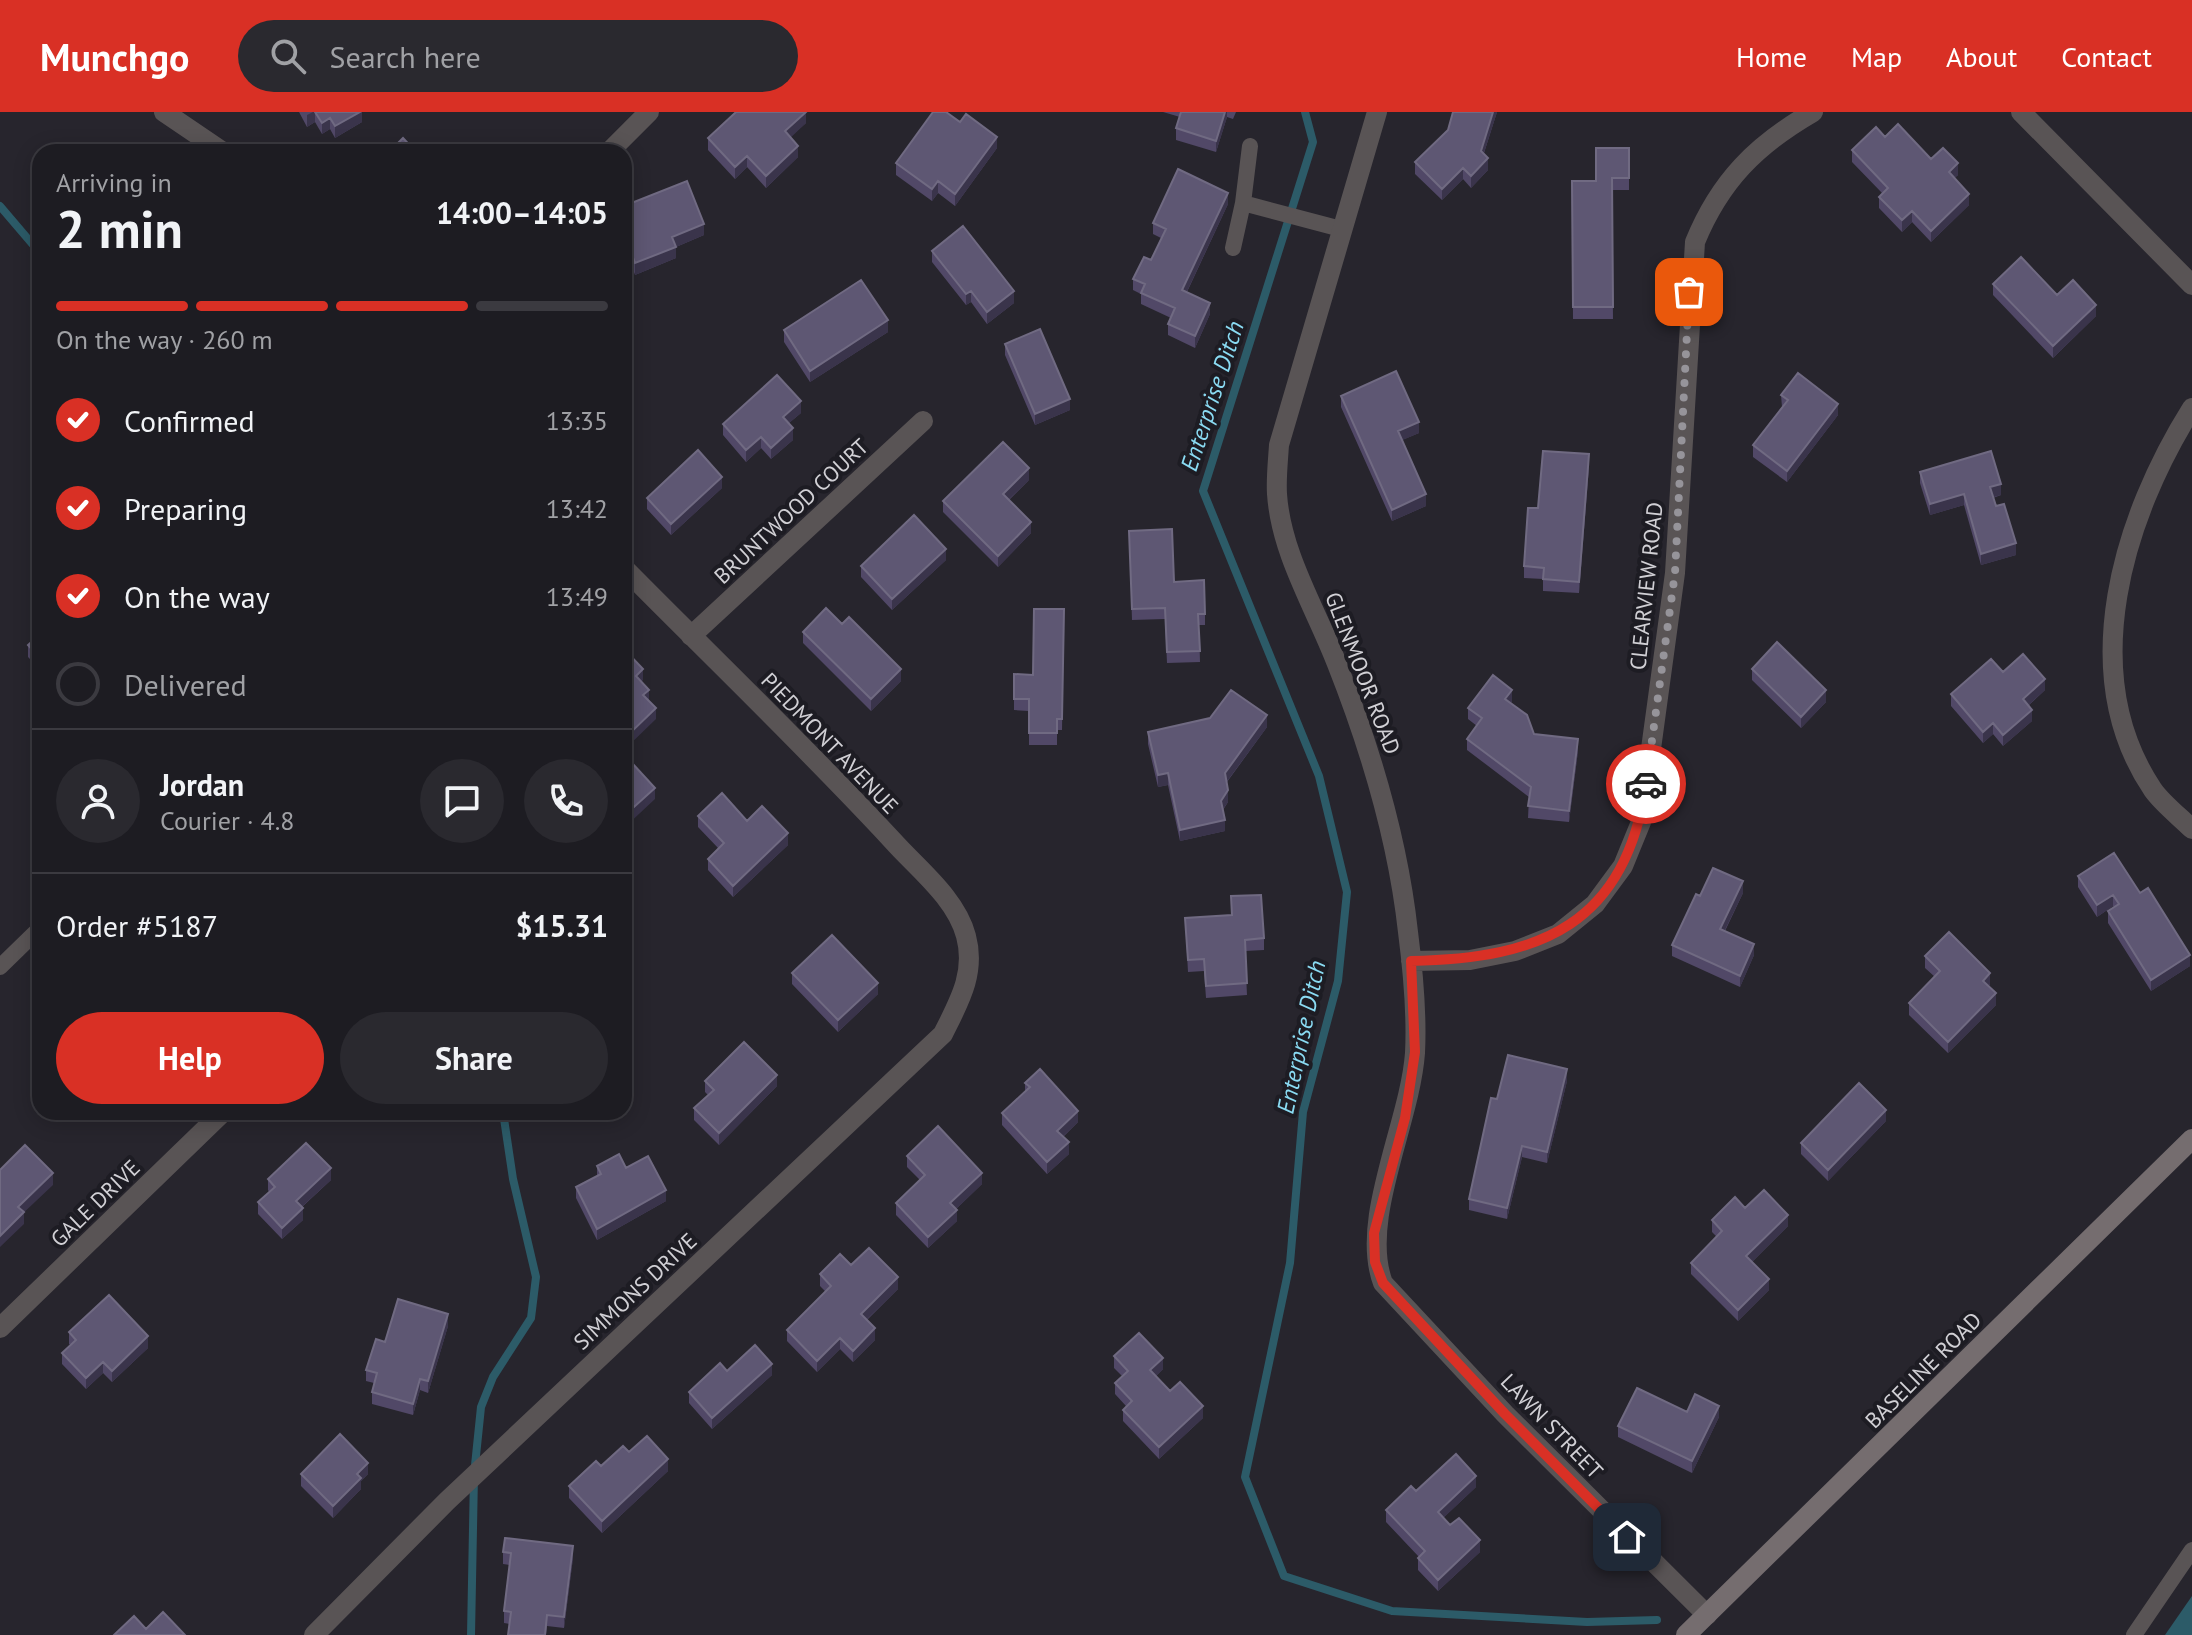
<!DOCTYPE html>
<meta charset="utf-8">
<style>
:root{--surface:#1d1c22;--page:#2a292f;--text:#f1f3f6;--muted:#a0a1a5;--line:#3b3a40;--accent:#d93025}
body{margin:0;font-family:"PT Sans",sans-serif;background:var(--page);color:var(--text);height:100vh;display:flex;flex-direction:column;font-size:30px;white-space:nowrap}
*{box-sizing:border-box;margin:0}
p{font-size:26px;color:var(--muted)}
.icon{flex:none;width:44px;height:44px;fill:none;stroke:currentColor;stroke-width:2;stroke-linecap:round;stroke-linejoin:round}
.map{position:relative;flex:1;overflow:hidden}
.sheet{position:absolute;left:32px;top:32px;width:600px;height:976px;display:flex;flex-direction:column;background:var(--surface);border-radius:24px;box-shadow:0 4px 20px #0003,0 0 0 2px var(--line)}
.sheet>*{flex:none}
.pin{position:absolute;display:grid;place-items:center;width:68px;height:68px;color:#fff;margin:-34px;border-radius:16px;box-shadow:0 4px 12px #0006}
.courier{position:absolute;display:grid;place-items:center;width:80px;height:80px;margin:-40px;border:6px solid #d93025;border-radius:50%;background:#fff;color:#222;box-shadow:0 2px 10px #0007}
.head em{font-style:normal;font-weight:700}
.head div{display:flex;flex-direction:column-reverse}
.head{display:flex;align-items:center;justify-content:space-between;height:136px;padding:0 24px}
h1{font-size:52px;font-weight:700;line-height:60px}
.bar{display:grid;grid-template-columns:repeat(4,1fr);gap:12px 8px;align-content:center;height:96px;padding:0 24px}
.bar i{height:10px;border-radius:6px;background:var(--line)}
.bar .on{background:var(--accent)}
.bar p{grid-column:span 4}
.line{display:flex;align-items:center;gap:20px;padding:0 24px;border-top:2px solid var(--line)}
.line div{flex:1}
.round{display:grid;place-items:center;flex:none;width:84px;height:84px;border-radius:42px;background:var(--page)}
ol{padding:0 24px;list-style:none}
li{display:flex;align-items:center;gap:24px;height:88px}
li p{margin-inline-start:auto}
li .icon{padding:8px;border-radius:50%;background:var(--accent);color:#fff;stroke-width:4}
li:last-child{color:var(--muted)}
li i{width:44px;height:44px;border:4px solid var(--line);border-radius:50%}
.primary-button{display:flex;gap:16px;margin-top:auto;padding:16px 24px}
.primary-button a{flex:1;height:92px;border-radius:48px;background:var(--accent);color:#fff;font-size:32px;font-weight:700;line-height:92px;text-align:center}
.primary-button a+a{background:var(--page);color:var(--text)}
header{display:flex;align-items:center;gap:48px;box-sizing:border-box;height:112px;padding:0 40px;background:var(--accent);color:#fff}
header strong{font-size:38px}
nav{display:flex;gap:44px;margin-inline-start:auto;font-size:28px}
.search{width:560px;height:72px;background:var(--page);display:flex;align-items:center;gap:20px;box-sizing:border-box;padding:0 28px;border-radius:44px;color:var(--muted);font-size:30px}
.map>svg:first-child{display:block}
.water{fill:#2c5b68}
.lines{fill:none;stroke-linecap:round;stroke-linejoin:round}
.stream{stroke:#2c5b68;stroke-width:8}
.lane{stroke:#595455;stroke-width:16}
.street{stroke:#595455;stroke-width:20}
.secondary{stroke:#756d6f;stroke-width:20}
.wall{fill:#514867}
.shaded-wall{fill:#3a344b}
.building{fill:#5e5773;stroke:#706a82;stroke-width:2}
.done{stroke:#96949a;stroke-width:8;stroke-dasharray:0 14.4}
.route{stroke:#d93025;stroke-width:10}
.labels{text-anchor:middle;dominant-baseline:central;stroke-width:8;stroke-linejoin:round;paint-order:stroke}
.street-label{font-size:22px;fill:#d1d0d5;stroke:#1d1c23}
.water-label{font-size:24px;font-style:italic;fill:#8adbf3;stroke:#1d1c23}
</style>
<header>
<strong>Munchgo</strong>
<div class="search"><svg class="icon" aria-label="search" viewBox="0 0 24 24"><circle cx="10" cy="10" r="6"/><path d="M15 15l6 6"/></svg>Search here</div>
<nav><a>Home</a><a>Map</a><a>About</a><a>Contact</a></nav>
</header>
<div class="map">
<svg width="2192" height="1523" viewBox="0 0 2192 1523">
<rect width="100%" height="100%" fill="#27252d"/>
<path class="water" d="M2192 1484V1523H2165Z"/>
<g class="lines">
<path class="stream" d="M1305 0 1313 30 1203 379 1319 664 1347 780 1338 869 1303 1000 1290 1151 1245 1365 1284 1464 1392 1499 1587 1510 1657 1508
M0 94 40 141
M471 1523 474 1363 481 1295 493 1265 531 1206 536 1165 513 1067 503 1000"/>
<path class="lane" d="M1243 91 1250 34
M1233 136 1243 91 1341 117
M0 855 40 816
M2134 1523 2192 1438"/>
<path class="street" d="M164 0 223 40
M1377 0 1279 333C1278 349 1276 366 1277 382 1281 442 1316 497 1337 552 1371 638 1398 728 1408 820 1413 859 1417 902 1415 941 1410 1011 1359 1108 1383 1171L1505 1302 1707 1503
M2021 0 2192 173
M609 40 649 0
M2192 296C2124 404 2074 561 2153 678 2163 692 2180 705 2192 717
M691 524 923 309
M1411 849 1470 848 1515 839 1558 822 1595 792 1623 754 1641 710 1675 461 1695 130C1720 69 1756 33 1813 0
M0 1216 223 1000
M314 1523 447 1389 943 922C959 890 976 861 966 824 956 786 918 757 893 729 806 635 714 547 624 456"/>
<path class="secondary" d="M1686 1523 2192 1027"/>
</g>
<path class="wall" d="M299 0H362V10L335 26 330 17 322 22 315 10 307 15Z
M1163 0H1236L1233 7 1227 5 1216 40 1176 28V16L1180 5Z
M1453 0H1497L1484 41 1488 58 1471 76 1463 67 1442 88 1415 62V50L1448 18Z
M806 11 790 25 798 45 766 76 747 55 735 67 708 38V26Z
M1885 25 1931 47 1958 63 1954 66 1969 93 1931 130 1912 110 1902 120 1879 96V85L1882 81 1852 50V38Z
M997 36 955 94 938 81 932 89 896 63V51Z
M1629 36V78H1612L1613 207H1573L1572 69H1596Z
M1228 92 1187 180 1210 202 1195 236 1168 223V212L1171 206 1141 192V182L1133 178V167L1151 148 1161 126 1153 122V111Z
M624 94 704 123 676 135V146L635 163 630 149 624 151Z
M932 139 1014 191 987 212 971 190 966 193 932 150Z
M1993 172 2057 183 2096 204 2053 246 1993 183Z
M784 218 888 220 810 270 784 230Z
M1005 232 1070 298 1035 313 1005 243Z
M1781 283 1838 303 1787 370 1753 345V333L1782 295Z
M1341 284 1419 321 1402 328 1426 394 1392 409 1341 295Z
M801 301 789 311 793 328 771 347 761 336 746 350 723 323V312Z
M1589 354 1579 481 1543 479V467L1524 466V454L1538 396Z
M1920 360 2001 383 1993 386 2016 443 1981 453 1964 393 1930 403 1920 371Z
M1029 368 1009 388 1031 421 998 455 943 400V389Z
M722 376 671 423 647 397V386Z
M1129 419 1174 470 1205 502V513H1199L1200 550 1167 551 1165 507 1132 508Z
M946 448 892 498 861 465V454Z
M1064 497 1062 618H1057V633H1029V599L1014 598V562L1033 563Z
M803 520 901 569 871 599 803 531Z
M40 522V554H37L28 545V533Z
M1752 557 1826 590 1801 616 1752 568Z
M2003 560 2045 578 2029 593 2032 609 2003 634 1993 622 1983 631 1951 594V582Z
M1512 589 1511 591 1534 622 1578 639 1569 710 1528 706 1529 685 1467 638V627L1477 614 1468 607V596Z
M1267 615 1227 670 1228 690 1223 698 1225 719 1180 729 1168 673 1158 675 1148 632V620Z
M698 704 747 709 788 733 733 785 708 758V747L719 737 698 715Z
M2078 764 2140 781 2190 854 2151 879 2108 811V799L2114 795 2113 794 2097 805 2078 775Z
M1743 781 1725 819 1754 843 1740 875 1672 844V833L1700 784Z
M1231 784 1264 826V838L1245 839 1247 883 1206 886 1204 859 1188 860 1185 806 1232 803Z
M1925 844 1990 872 1989 874 1996 893 1948 941 1909 903V891L1935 865 1925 856Z
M792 861 878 882 838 920 792 872Z
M705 969 777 974 719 1033 694 1008V996L708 983 705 980Z
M1567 969 1547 1051 1522 1045 1507 1107 1469 1098V1087L1497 987Z
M1025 971 1078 1010 1063 1025 1069 1042 1047 1062 1002 1013V1001L1025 980Z
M1886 1009 1828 1069 1801 1042V1031Z
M907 1044 982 1072 956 1097 957 1109 928 1136 896 1103V1091L920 1068 907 1055Z
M597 1054 626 1056 666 1089 597 1128 576 1086V1075L597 1064Z
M268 1067 331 1068 302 1095 303 1108 282 1127 258 1102V1090L269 1080 268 1078Z
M1745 1096 1788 1114 1752 1150 1769 1178 1738 1209 1691 1162V1151L1717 1125 1712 1120V1108Z
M851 1153 898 1177 867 1208 875 1228 853 1250 840 1237 817 1260 787 1229V1218L826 1180 820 1174V1162Z
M448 1214 428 1281 420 1278 413 1303 372 1292V1280L374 1271 366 1269V1258L385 1230Z
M69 1220 148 1236 112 1270 103 1261 86 1277 62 1252V1241L71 1233 69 1232Z
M1114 1244 1163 1257 1156 1264 1170 1279 1203 1306 1159 1347 1123 1309V1298L1126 1294 1115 1282V1271L1122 1264 1114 1256Z
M727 1259 772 1263 712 1317 689 1291V1280Z
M1687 1300 1719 1305 1692 1361 1618 1325V1314Z
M629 1340 668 1359 602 1421 569 1386V1374L601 1354Z
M301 1362H368L361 1369V1377L333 1406 301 1374Z
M1476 1375 1443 1406 1480 1440 1438 1479 1418 1458V1446L1419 1445 1386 1410V1398L1416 1379Z
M503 1440 573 1446 564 1516 547 1514 546 1523H508L510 1512 504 1511V1499L510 1453 503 1452Z"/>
<path class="shaded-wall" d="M313 0H315V10L307 15V3Z
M360 0H362V10L335 26V14Z
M806 0V11L785 31V19Z
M1225 0H1227V5L1216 40V29Z
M1493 0H1497L1481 50V39Z
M330 6V17L322 22V11Z
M997 25V36L955 94V82Z
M798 34V45L766 76V64Z
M747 44V55L735 67V55Z
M1488 46V58L1471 76V64Z
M1958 51V63L1949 72V60Z
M1463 56V67L1442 88V77Z
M938 69V81L932 89V77Z
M1228 81V92L1182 190V178Z
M1969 82V93L1931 130V119Z
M1912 99V110L1902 120V108Z
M704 112V123L676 135V146L635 163V151L672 125Z
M630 137V149L624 151V140Z
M971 179V190L966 193V182Z
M1014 179V191L987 212V200Z
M1210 191V202L1195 236V224Z
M2096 193V204L2053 246V234Z
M888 208V220L810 270V259Z
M1070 287V298L1035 313V302Z
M801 289V301L783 316V305Z
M1838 292V303L1787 370V359Z
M1419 310V321L1398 330V319Z
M793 316V328L771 347V336Z
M761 325V336L746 350V338Z
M1589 342V354L1579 481V470Z
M1029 356V368L1003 393V382Z
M722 365V376L671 423V412Z
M2001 372V383L1990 386V375Z
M1426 382V394L1392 409V398Z
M1964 382V393L1930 403V392Z
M1031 410V421L998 455V444Z
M2016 431V443L1981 453V442Z
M946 437V448L892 498V487Z
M643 557V568L636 576V564Z
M901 557V569L871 599V587Z
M2045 567V578L2023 598V587Z
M649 578V589L643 583Z
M1512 578V589L1505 598V587Z
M1826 578V590L1801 616V605Z
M656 596V607L624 638V627Z
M2032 598V609L2003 634V623Z
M1267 603V615L1225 672V661Z
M1993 611V622L1983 631V620Z
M1578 627V639L1569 710V699Z
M1168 661V673L1158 675V663Z
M655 676V687L624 716V704Z
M1228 678V690L1221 700V689Z
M1225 708V719L1180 729V718Z
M788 721V733L733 785V774Z
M1743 769V781L1720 828V817Z
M2113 783V794L2097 805V793Z
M1754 832V843L1740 875V864Z
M2190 843V854L2151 879V868Z
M1990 861V872L1983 880V869Z
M878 871V882L838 920V908Z
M1996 881V893L1948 941V930Z
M1567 957V969L1547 1051V1040Z
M777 963V974L719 1033V1021Z
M1886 998V1009L1828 1069V1058Z
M1078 999V1010L1057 1030V1019Z
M1069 1030V1042L1047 1062V1050Z
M1522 1034V1045L1507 1107V1096Z
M331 1056V1068L296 1100V1089Z
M53 1061V1073L18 1106V1095Z
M982 1061V1072L950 1103V1091Z
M666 1078V1089L597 1128V1117Z
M303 1096V1108L282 1127V1116Z
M957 1098V1109L928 1136V1125Z
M24 1100V1112L0 1135V1124Z
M1788 1103V1114L1746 1156V1144Z
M898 1165V1177L861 1213V1202Z
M1769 1167V1178L1738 1209V1198Z
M448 1202V1214L428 1281V1269Z
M875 1216V1228L853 1250V1239Z
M148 1224V1236L112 1270V1259Z
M840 1226V1237L817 1260V1249Z
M1163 1246V1257L1150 1270V1258Z
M103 1250V1261L86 1277V1266Z
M772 1252V1263L712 1317V1306Z
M420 1267V1278L413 1303V1292Z
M1203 1294V1306L1159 1347V1335Z
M1719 1294V1305L1692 1361V1349Z
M668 1347V1359L602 1421V1409Z
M368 1351V1362L361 1369V1377L333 1406V1394L357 1362Z
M1476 1364V1375L1438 1411V1400Z
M1480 1428V1440L1438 1479V1468Z
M573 1434V1446L564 1516V1505Z"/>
<path class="building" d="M315 0H360L335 14 330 6 322 11Z
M736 0H806L785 19 798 34 766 64 747 44 735 55 708 26Z
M933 0H946L960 10 966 2 997 25 955 82 938 69 932 77 896 51Z
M1181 0H1225L1216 29 1176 16Z
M1453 0H1493L1481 39 1488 46 1471 64 1463 56 1442 77 1415 50 1448 18Z
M1898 12 1931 47 1943 36 1958 51 1949 60 1969 82 1931 119 1912 99 1902 108 1879 85 1888 76 1852 38 1876 15 1885 25Z
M403 26 416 40H389Z
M1596 36H1629V66H1612L1613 195H1573L1572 69H1596Z
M1178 57 1228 81 1182 178 1210 191 1195 224 1168 212 1175 196 1141 181 1145 172 1133 167 1144 145 1151 148 1166 117 1153 111Z
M687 69 704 112 672 125 676 135 635 151 630 137 624 140V94Z
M963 114 1014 179 987 200 971 179 966 182 932 139Z
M2021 145 2057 183 2073 168 2096 193 2053 234 1993 172Z
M861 168 888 208 810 259 784 218Z
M1040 217 1070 287 1035 302 1005 232Z
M1396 259 1419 310 1398 319 1426 382 1392 398 1341 284Z
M1798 261 1838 292 1787 359 1753 333 1788 288 1781 283Z
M777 263 801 289 783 305 793 316 771 336 761 325 746 338 723 312Z
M1003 330 1029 356 1003 382 1031 410 998 444 943 389Z
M698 338 722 365 671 412 647 386Z
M1543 339 1589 342 1579 470 1543 467 1544 456 1524 454 1528 396H1538Z
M1991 339 2001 372 1990 375 1996 394 2004 392 2016 431 1981 442 1964 382 1930 392 1920 360Z
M914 403 946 437 892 487 861 454Z
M1172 417 1174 470 1204 468 1205 502H1198L1200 539 1167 540 1165 496 1132 497 1129 419Z
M826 496 842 512 849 505 901 557 871 587 803 520Z
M1034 497H1064L1062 607H1057V621H1029V587H1014V562L1033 563Z
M40 522V543H37L28 533Z
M1777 530 1826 578 1801 605 1752 557Z
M624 537 643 557 636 564 649 578 643 583 656 596 624 627Z
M2023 542 2045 567 2023 587 2032 598 2003 623 1993 611 1983 620 1951 582 1991 547 2003 560Z
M1493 563 1512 578 1505 587 1527 603 1534 622 1578 627 1569 699 1528 694 1531 675 1467 627 1482 606 1468 596Z
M1231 578 1267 603 1225 661 1228 678 1221 689 1225 708 1180 718 1168 661 1158 663 1148 620 1210 606Z
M632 651 655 676 624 704V659Z
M722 681 747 709 762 694 788 721 733 774 708 747 724 731 698 704Z
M2114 741 2140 781 2148 776 2190 843 2151 868 2108 799 2119 792 2113 783 2097 793 2078 764Z
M1713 756 1743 769 1720 817 1754 832 1740 864 1672 833 1696 782 1700 784Z
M1261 783 1264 826 1245 828 1247 871 1206 874 1204 847 1188 848 1185 806 1232 803 1231 784Z
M1949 820 1990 861 1983 869 1996 881 1948 930 1909 891 1940 859 1925 844Z
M832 823 878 871 838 908 792 861Z
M744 930 777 963 719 1021 694 996 714 978 705 969Z
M1508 943 1567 957 1547 1040 1522 1034 1507 1096 1469 1087 1491 986 1497 987Z
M1040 957 1078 999 1057 1019 1069 1030 1047 1050 1002 1001 1030 975 1025 971Z
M1859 971 1886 998 1828 1058 1801 1031Z
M938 1014 982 1061 950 1091 957 1098 928 1125 896 1091 925 1063 907 1044Z
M306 1031 331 1056 296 1089 303 1096 282 1116 258 1090 275 1075 268 1067Z
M25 1033 53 1061 18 1095 24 1100 0 1124V1058Z
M619 1042 626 1056 648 1044 666 1078 597 1117 576 1075 601 1062 597 1054Z
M1764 1078 1788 1103 1746 1144 1769 1167 1738 1198 1691 1151 1722 1119 1712 1108 1735 1085 1745 1096Z
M869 1136 898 1165 861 1202 875 1216 853 1239 840 1226 817 1249 787 1218 831 1174 820 1162 840 1142 851 1153Z
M109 1183 148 1224 112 1259 103 1250 86 1266 62 1241 76 1228 69 1220Z
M398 1187 448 1202 428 1269 420 1267 413 1292 372 1280 377 1261 366 1258 376 1227 385 1230Z
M1139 1221 1163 1246 1150 1258 1170 1279 1180 1270 1203 1294 1159 1335 1123 1298 1132 1289 1115 1271 1128 1259 1114 1244Z
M755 1233 772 1252 712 1306 689 1280 720 1251 727 1259Z
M1637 1276 1687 1300 1695 1282 1719 1294 1692 1349 1618 1314Z
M340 1322 368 1351 357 1362 361 1366 333 1394 301 1362Z
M647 1324 668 1347 602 1409 569 1374 596 1349 601 1354 623 1334 629 1340Z
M1456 1342 1476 1364 1438 1400 1450 1413 1459 1406 1480 1428 1438 1468 1418 1446 1425 1439 1386 1398 1411 1374 1416 1379Z
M505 1426 573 1434 564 1505 547 1503 545 1523H508L511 1500 504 1499 511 1441 503 1440Z
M163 1500 185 1523H114L134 1504 146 1517Z"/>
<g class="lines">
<path class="done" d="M1646 672 1675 461 1689 180"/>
<path class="route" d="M1627 1425 1505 1302 1383 1171 1375 1150 1374 1121 1405 1006 1415 940 1411 849C1541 847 1626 812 1646 672"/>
</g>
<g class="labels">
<g class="street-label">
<text transform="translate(791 399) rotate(-43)">BRUNTWOOD COURT</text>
<text transform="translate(1646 474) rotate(-84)">CLEARVIEW ROAD</text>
<text transform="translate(1363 561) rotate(69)">GLENMOOR ROAD</text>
<text transform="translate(830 631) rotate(46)">PIEDMONT AVENUE</text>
<text transform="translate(95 1091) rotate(-44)">GALE DRIVE</text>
<text transform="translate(635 1179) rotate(-43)">SIMMONS DRIVE</text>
<text transform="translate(1923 1258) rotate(-45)">BASELINE ROAD</text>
<text transform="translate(1552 1314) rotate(46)">LAWN STREET</text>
</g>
<g class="water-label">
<text transform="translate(1212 284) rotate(-72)">Enterprise Ditch</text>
<text transform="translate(1301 925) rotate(-78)">Enterprise Ditch</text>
</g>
</g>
</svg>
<div class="pin" style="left:1689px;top:180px;background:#ea580c"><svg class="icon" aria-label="bag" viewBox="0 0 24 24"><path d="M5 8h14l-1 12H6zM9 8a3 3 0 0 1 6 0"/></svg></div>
<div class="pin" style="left:1627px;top:1425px;background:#1f2937"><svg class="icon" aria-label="home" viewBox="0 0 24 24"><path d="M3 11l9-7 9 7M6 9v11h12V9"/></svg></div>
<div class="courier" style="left:1646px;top:672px"><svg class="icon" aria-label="car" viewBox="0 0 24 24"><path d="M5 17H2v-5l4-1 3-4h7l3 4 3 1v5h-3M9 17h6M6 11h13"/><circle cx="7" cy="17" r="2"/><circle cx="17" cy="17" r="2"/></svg></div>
<section class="sheet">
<div class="head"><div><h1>2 min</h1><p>Arriving in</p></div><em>14:00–14:05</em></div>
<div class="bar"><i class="on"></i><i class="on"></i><i class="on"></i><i></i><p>On the way · 260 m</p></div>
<ol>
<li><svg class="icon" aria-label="check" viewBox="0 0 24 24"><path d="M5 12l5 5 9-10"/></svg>Confirmed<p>13:35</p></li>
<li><svg class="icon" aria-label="check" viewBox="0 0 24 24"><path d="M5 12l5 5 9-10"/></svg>Preparing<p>13:42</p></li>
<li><svg class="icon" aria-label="check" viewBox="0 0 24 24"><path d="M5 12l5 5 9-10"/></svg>On the way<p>13:49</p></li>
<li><i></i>Delivered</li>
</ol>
<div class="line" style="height:144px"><a class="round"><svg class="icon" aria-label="person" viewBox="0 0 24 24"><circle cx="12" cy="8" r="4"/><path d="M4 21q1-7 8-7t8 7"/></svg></a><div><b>Jordan</b><p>Courier · 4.8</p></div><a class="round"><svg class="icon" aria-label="chat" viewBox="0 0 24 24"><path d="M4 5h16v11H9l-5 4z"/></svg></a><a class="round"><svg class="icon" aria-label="phone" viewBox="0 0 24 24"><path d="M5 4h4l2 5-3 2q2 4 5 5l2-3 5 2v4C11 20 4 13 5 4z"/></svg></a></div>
<div class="line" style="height:104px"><div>Order #5187</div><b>$15.31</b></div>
<div class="primary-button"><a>Help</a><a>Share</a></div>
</section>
</div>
